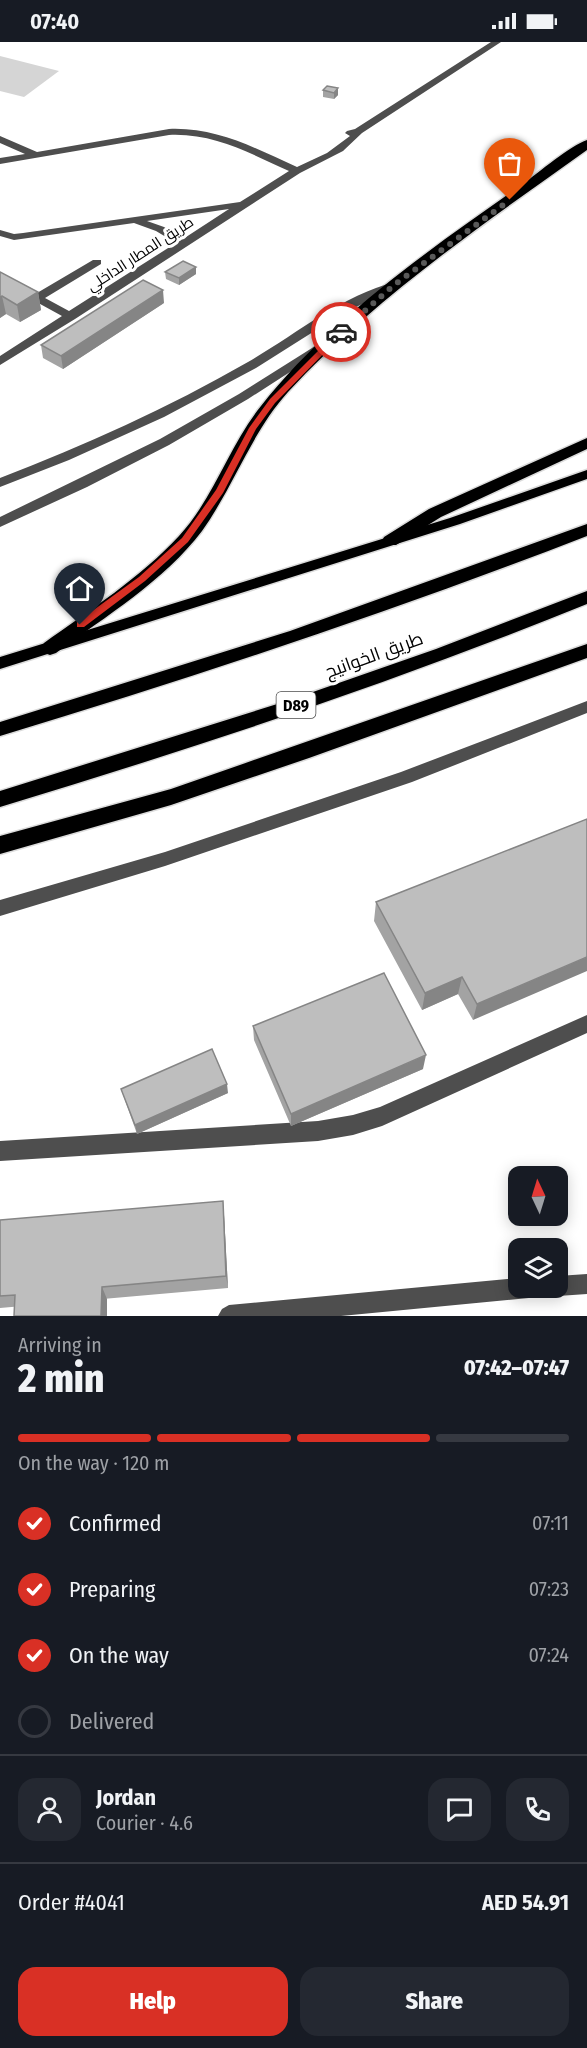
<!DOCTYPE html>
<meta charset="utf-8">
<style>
:root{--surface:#171b24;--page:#242831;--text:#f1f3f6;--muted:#9ea1a6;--line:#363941;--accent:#d93025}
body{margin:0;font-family:"Fira Sans Condensed",Cairo,sans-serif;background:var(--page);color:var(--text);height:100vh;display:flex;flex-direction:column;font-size:22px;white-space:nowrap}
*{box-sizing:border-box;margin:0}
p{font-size:20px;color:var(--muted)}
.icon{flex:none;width:33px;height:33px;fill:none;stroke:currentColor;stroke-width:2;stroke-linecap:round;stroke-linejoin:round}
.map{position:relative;height:1274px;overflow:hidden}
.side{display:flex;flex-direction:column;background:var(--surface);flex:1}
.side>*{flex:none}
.needle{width:39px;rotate:356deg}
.fabs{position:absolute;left:508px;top:1124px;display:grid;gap:12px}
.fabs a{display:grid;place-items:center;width:60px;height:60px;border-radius:12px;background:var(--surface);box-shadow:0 3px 15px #0003;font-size:30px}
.pin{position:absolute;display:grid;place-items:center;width:51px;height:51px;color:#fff;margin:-62px -26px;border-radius:50% 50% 50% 0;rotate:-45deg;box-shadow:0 0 6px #0007}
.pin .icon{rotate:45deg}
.courier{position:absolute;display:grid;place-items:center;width:60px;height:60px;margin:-30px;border:4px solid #d93025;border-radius:50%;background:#fff;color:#222;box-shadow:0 2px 8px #0007}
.headline em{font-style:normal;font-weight:800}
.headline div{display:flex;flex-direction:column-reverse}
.headline{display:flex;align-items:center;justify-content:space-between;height:102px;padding:0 18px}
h1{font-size:39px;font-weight:800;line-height:45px}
.bar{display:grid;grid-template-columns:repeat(4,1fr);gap:9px 6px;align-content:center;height:72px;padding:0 18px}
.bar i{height:8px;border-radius:4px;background:var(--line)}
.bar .active{background:var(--accent)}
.bar p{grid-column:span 4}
.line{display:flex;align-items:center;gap:15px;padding:0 18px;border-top:2px solid var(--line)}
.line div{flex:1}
.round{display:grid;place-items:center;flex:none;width:63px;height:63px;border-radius:18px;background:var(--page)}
ol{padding:0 18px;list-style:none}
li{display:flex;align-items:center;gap:18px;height:66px}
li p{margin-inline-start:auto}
li .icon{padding:6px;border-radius:50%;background:var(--accent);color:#fff;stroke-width:4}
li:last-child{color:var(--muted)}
li i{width:33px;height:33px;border:3px solid var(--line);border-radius:50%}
.primary-button{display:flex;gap:12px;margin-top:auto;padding:12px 18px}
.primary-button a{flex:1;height:69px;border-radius:18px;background:var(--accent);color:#fff;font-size:24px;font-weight:800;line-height:69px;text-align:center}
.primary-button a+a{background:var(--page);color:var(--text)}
.status{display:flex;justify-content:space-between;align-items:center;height:42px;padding:0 30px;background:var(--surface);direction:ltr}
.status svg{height:16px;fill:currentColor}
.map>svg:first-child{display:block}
.green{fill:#d5d5d5}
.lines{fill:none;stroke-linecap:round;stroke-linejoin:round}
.major-casing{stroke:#dbdbdb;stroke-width:3}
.highway-casing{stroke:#dbdbdb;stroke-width:3}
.minor{fill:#4e4e4e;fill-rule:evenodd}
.major{fill:#000;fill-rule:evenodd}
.highway{fill:#000;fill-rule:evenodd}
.wall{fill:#a3a3a3}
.shaded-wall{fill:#858585}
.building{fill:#bebebe;stroke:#858585;stroke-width:1.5}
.route{fill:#d93025}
.done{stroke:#595959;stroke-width:6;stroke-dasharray:0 10.8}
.labels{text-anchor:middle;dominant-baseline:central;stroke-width:6;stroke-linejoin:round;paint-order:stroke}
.far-street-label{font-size:15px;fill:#000;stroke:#fff}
.shield{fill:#fff;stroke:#4c4c4c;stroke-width:1.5}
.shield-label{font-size:16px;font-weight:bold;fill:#000}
.street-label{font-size:18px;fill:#000;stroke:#fff}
</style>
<div class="status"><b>07:40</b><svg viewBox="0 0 49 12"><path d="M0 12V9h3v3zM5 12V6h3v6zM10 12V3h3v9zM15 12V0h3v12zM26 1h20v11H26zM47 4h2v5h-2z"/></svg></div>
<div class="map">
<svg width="587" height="1274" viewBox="0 0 587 1274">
<rect width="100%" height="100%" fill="#fff"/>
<path class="green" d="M0 14 59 29 24 55 0 49Z"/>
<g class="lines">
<g class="major-casing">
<path id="major" d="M587 428V437L460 482 0 627V615L450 476Z"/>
</g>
<g class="highway-casing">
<path id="highway" d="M587 98V108C482 183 376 255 288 350 251 391 234 444 202 489 164 539 106 574 56 611L50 613 44 611 41 606 44 601C90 568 140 536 179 494 214 456 229 404 261 364 329 277 433 205 523 142 538 131 571 103 587 98Z
M587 396V407L441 475 396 503H384L382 499 384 495 429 467Z
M587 482V494C394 569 198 634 0 694V680L290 589Z
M587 549V562C395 640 198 705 0 765V749L290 658 436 607Z
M587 602V616L309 716 171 763 0 812V794L171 747Z"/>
</g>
<path class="minor" d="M491 0H501L362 91 343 109 300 131 75 277 0 323V314L62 274 0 240V232L37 251 93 218H101V222L45 256 69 269 176 201 156 189 134 181 14 198 0 194V188L14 192 23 191 240 160 289 129C249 111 214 91 169 93L0 122V116L25 112 0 101V94L37 110 169 87C216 85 255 106 297 125L327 111 350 94 345 91 347 89 355 87ZM229 167 183 197 164 185 147 179Z
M395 240 399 241V245L343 271 256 326 164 375 69 418 0 445V436C85 403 168 366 248 320 295 293 341 254 395 240Z
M320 301 324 302V308L248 357 169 403 87 445 0 485V475L160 397 239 352Z
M587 659V671L412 740 165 824 0 874V858L165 810 401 730Z
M587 973V991L382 1084 353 1093 318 1099 0 1119V1099L318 1079 353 1073 380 1065Z
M587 1232V1252L558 1254 551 1251 549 1247 546 1252 539 1255 341 1274H218L222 1267 229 1263 519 1236V1245H558V1234Z"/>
<use href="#major" class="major"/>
<use href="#highway" class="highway"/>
</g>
<path class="wall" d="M327 44 338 53 334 57 323 55V48Z
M196 225V232L179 243 166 237 165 230Z
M0 230 38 250 41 268 20 280 6 272 0 276Z
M164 261 63 327 43 316 41 303Z
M587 777 473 978 458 952 422 968 374 879 376 860Z
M253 984 423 1027 291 1084 254 998Z
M121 1047 228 1051 137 1092Z
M224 1173 228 1246 0 1266V1178Z"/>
<path class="shaded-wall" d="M338 46V53L334 57V51Z
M196 225V232L179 243V236Z
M163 248 164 261 63 327 61 314Z
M38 250 41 268 20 280 17 263Z
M2 254 6 272 0 276V256Z
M587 915V929L473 978 477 962Z
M462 935 458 952 422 968 425 951Z
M426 1013 423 1027 291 1084V1072Z
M227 1042 228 1051 137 1092 135 1083Z
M223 1159 224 1173 228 1246 226 1234Z
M102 1245 107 1257V1274H101Z"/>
<path class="building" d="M327 44 338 46 334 51 323 48Z
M183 219 196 225 179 236 165 230Z
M0 230 38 250 17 263 2 254 0 256Z
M143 238 163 248 61 314 41 303Z
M587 777V915L477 962 462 935 425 951 376 860Z
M384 931 426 1013 291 1072 253 984Z
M212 1007 227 1042 135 1083 121 1047Z
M223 1159 226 1234 102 1245 101 1274H14L15 1253 0 1254V1178Z"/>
<path class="route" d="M339 288 345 290 275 361 256 387 223 451 188 500 145 539 84 585H77V580L139 535 182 496 216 448 249 386 270 357Z"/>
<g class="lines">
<path class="done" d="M341 290 394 243 510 158"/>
</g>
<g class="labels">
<g class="far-street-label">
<text transform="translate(140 212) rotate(-33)">طريق المطار الداخلي</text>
</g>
<rect class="shield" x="276.5" y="650" width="39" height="26" rx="4.5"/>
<g class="shield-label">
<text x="296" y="663">D89</text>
</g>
<g class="street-label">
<text transform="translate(374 613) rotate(-20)">طريق الخوانيج</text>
</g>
</g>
</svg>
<div class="fabs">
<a><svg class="needle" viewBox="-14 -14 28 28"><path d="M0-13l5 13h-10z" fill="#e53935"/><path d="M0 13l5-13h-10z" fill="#9ea1a6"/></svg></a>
<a><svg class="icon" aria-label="layers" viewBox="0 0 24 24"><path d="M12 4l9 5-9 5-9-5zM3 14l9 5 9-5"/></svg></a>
</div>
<div class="pin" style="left:510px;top:158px;background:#ea580c"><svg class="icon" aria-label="bag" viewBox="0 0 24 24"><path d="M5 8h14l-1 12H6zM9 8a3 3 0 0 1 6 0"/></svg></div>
<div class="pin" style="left:80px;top:583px;background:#1f2937"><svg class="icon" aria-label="home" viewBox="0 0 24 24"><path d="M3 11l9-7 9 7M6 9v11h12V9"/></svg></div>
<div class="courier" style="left:341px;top:290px"><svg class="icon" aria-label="car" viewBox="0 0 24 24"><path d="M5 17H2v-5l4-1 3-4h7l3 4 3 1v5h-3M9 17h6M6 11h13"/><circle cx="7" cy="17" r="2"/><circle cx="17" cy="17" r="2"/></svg></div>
</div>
<section class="side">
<div class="headline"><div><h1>2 min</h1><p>Arriving in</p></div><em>07:42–07:47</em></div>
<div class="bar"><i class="active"></i><i class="active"></i><i class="active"></i><i></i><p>On the way · 120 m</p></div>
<ol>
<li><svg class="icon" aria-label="check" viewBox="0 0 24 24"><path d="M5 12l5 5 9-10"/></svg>Confirmed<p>07:11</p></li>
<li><svg class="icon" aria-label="check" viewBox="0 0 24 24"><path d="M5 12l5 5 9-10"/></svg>Preparing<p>07:23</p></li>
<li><svg class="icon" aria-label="check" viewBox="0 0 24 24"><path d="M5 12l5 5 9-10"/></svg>On the way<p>07:24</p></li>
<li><i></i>Delivered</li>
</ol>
<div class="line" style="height:108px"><a class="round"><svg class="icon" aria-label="person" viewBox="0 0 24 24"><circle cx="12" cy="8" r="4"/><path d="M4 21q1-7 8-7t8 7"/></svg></a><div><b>Jordan</b><p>Courier · 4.6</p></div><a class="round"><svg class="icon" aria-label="chat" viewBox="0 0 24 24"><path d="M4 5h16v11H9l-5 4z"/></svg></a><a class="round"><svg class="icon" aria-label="phone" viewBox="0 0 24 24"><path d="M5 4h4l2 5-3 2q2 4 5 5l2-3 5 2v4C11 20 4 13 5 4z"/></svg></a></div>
<div class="line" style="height:78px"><div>Order #4041</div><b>AED 54.91</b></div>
<div class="primary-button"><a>Help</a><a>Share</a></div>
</section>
